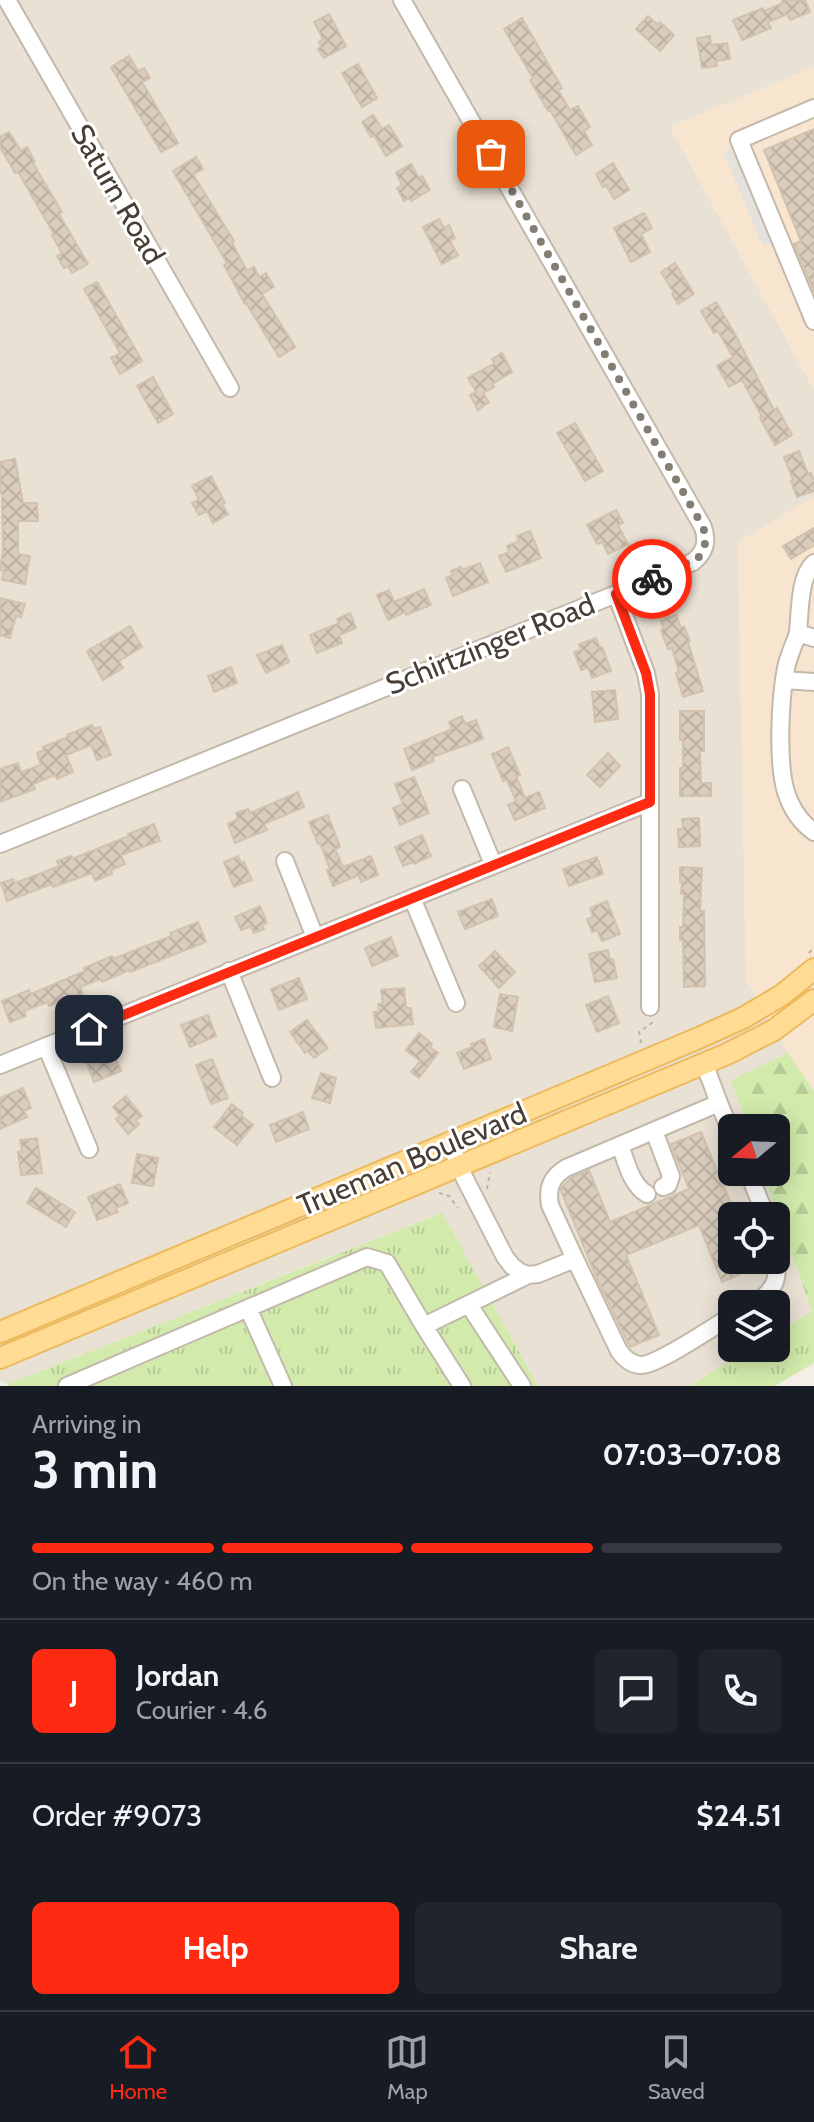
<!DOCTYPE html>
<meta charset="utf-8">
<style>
:root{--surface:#171b24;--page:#20242c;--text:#f1f3f6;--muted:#9ea1a6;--line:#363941;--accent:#ff2a12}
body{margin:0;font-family:Cabin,sans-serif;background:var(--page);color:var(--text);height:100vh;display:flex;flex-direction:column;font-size:30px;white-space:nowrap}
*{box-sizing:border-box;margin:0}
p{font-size:26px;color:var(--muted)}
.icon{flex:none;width:44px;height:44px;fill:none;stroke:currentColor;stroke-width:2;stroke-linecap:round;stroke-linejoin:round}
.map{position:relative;height:1386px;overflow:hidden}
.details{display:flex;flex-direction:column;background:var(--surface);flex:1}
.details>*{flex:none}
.needle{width:52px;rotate:251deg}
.tools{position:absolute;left:718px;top:1114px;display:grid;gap:16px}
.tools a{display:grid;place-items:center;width:72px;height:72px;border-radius:12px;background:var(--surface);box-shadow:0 4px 20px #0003;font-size:40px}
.pin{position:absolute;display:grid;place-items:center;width:68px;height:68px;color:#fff;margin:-34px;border-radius:16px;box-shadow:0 4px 12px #0006}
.courier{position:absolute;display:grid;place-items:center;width:80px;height:80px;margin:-40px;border:6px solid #ff2a12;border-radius:50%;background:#fff;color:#222;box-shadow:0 2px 10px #0007}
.headline em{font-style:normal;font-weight:800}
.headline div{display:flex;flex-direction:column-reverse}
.headline{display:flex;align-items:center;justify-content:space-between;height:136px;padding:0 32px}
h1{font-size:52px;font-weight:800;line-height:60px}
.bar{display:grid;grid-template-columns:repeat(4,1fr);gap:12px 8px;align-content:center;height:96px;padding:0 32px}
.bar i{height:10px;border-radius:6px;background:var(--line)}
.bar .selected{background:var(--accent)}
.bar p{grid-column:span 4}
.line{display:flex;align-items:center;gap:20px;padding:0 32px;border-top:2px solid var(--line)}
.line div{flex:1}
.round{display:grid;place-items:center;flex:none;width:84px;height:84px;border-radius:12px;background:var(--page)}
.primary-button{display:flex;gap:16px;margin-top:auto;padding:16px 32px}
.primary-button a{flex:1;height:92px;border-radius:12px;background:var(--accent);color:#fff;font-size:32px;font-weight:800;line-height:92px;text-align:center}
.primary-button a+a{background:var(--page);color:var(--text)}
.tab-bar{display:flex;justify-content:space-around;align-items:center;height:112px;border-top:2px solid var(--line);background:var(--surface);font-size:22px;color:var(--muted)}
.tab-bar a{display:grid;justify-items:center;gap:4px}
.tab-bar .selected{color:var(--accent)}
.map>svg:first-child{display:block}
.residential{fill:#e9e1d4;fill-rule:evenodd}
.commercial{fill:#f8e5cf}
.grass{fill:url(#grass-tufts)}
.forest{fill:url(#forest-firs)}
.parking{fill:#e5e2de}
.building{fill:url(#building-cross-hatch);stroke:#d2c2ad;stroke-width:2}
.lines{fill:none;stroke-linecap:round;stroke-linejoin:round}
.minor-casing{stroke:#c3b9ab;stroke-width:20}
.major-casing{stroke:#ecba5c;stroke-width:24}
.path{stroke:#c3b298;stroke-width:2;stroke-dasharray:4 4;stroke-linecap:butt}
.minor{stroke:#fff;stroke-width:16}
.major{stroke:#ffdb94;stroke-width:20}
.done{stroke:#847d73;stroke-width:8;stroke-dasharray:0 14.4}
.route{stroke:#ff2a12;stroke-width:10}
.labels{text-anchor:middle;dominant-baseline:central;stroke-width:6;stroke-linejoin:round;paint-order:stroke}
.street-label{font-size:30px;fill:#473f35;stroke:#fff}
</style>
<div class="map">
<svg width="814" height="1386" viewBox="0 0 814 1386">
<defs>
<pattern id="grass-tufts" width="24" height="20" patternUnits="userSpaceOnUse" patternTransform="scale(2)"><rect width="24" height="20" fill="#d2ebac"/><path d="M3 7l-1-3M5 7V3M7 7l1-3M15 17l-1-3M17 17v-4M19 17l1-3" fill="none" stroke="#b6cb95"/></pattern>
<pattern id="forest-firs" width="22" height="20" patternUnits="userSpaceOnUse" patternTransform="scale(2)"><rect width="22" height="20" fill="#d2ebac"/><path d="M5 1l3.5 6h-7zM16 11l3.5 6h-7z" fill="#b6cb95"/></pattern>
<pattern id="building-cross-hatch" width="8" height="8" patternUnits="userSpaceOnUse" patternTransform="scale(2)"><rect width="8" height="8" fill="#dacdbd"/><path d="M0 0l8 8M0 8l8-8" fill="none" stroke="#bcb1a3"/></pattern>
</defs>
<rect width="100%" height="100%" fill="#f4efe6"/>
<path class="residential" d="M0 0H814V67L670 127 814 390V497L738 542 746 978 788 1053 731 1080 748 1128H732V1172H763L812 1311 776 1333V1304H732V1348H751L689 1386H538L441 1213 8 1384 0 1381ZM732 1216H776V1260H732Z"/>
<path class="commercial" d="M814 67V390L670 127Z
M814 497V1091L788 1053 746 979 738 542Z"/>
<path class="grass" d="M442 1213 538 1386H7L8 1384Z
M814 1310V1363L775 1386H689L751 1348H776V1333Z"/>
<path class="forest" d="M788 1053 814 1091V1310L812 1311 763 1172H776V1128H748L731 1080Z"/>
<path class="parking" d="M735 147 775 242 763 246 723 152Z"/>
<path class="building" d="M782 0H805L810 12 790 20 787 14 768 22 771 28 742 40 733 20 763 8 764 11 783 3Z
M329 14 346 46 324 58 318 49 321 47 319 42 323 39 314 22Z
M648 16 658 25 660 22 674 35 660 51 636 29Z
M522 18 562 88 558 90 570 110 578 106 590 127 584 131 592 145 576 155 550 110 548 111 530 80 533 78 504 29Z
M710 36 711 45 727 43 730 59 716 61 717 66 702 68 697 38Z
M129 56 138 71 144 68 150 78 142 82 178 143 161 152 111 67Z
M358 64 377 98 362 107 342 73Z
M373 115 382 129 389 125 402 146 386 156 374 135 371 137 362 122Z
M814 129V292L794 244 801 241 764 150Z
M9 132 21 151 27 147 35 162 33 163 62 212 59 214 88 264 72 273 68 266 64 268 57 256 62 253 52 235 54 234 18 172 15 173 0 147V137Z
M196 157 203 169 193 174 234 241 232 243 247 271 254 267 259 277 266 273 274 287 262 294 295 347 279 357 246 303 245 304 224 265 227 263 173 171Z
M613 163 629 190 614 199 606 185 603 187 596 174Z
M411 164 419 178 422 176 430 190 411 201 409 198 404 201 397 188 402 185 396 173Z
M644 213 652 228 641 234 650 252 631 262 614 228Z
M439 219 444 228 449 225 455 238 450 241 458 255 442 264 423 227Z
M675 263 694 294 678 304 672 294 674 293 661 272Z
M97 282 142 361 120 374 111 358 120 353 84 289Z
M716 302 735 334 774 410 777 408 792 435 775 445 760 418 762 417 742 380 729 387 717 366 733 357 718 331 714 333 701 311Z
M502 353 512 372 492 384 494 387 483 393 489 402 478 410 470 395 476 392 468 378 495 363 492 359Z
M153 377 173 414 158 423 137 386Z
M575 423 603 471 585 481 557 433Z
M799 451 808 474 811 473 814 481V491L797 497 791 481 793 480 784 457Z
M15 459 23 503H37L38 521H18V554L30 556 25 584 2 580 4 571 0 570 3 550 2 492 0 493V462Z
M211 476 225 503 222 504 228 514 213 523 207 511 199 515 192 503 199 499 192 486Z
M616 510 623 523 618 525 628 544 608 554 602 542 597 544 587 525Z
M814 528V545L791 559 783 546Z
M530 531 541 558 506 572 499 556 509 552 507 546 519 541 517 536Z
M480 563 488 582 453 596 446 578 453 575 451 571 461 567 462 570Z
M424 589 431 605 406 615 405 612 388 620 377 595 389 590 394 602Z
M0 598 25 604 21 617 16 616 10 638 0 635Z
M350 613 356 628 339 635 342 643 317 653 310 635 339 623 337 619Z
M676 615 681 628 684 626 690 641 688 642 703 691 683 697 676 673 679 672 672 648 668 649 661 630 664 629 661 621Z
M130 626 142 647 119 661 123 668 103 680 87 651Z
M596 638 600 648 602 647 611 671 592 678 588 668 581 670 574 652 581 650 579 644Z
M282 645 289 662 266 673 257 655Z
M231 667 237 683 214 692 208 676Z
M615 690 618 719 595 722 592 692Z
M680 711H704V751H700L701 783H711V796H680V768H683V740H680Z
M462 716 465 724 476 720 483 739 432 757 434 761 412 770 404 749 452 729 449 722Z
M92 725 94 729 100 727 111 755 97 760 91 745 66 755 73 772 57 779 55 775 33 784 35 789 0 802V769L18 763 21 772 41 765 37 753 44 750 43 747 68 737 67 735Z
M508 747 520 775 516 776 525 798 539 792 545 808 515 820 508 805 516 801 507 780 503 781 492 754Z
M608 753 620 766 600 787 587 775Z
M414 777 429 813 400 825 393 808 403 804 395 784Z
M298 792 304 807 264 824 267 830 235 843 228 824 238 819 236 813 248 809 250 813Z
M328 815 340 847 335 849 343 867 371 856 378 875 361 882 359 875 333 886 327 870 330 869 320 843 318 844 309 822Z
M699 818 700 846 679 847 678 829H683L682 819Z
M154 824 160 841 121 855 125 864 111 870 112 874 95 881 92 873 53 887 52 884 7 901 1 883 13 879 15 883 47 871 59 866 57 861 71 856 72 859 129 836 128 834Z
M422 835 431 856 414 864 413 862 403 866 395 847Z
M238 856 241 863 244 862 252 880 234 887 224 862Z
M597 857 603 874 569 886 563 869Z
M680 867 702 868 700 911H704L705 986 684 987 683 940H680V927H683L684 894H681L682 882H680Z
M492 899 498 916 465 929 458 912Z
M607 901 620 934 602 941 597 930 592 932 587 919 593 917 590 908Z
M260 906 267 923 262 925 264 929 254 933 251 926 241 930 235 917Z
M198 922 206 942 130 972 129 970 102 982 101 979 80 987 83 994 49 1006 48 1002 24 1011 26 1016 10 1022 2 1001 29 990 31 994 85 971 84 968 112 956 113 959 171 936 170 933Z
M391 937 398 956 372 966 365 948Z
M608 950 610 960 613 959 617 978 595 982 589 954Z
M495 951 515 972 499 988 479 966Z
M299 978 307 999 279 1010 271 989Z
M404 988 406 1008H411L413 1024 376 1028 374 1012H379L378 1004 383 1003 381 990Z
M500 994 518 997 512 1031 494 1027Z
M608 996 619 1023 597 1032 586 1005Z
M208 1015 216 1036 190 1047 181 1025Z
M307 1020 328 1048 314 1058 308 1051 305 1053 290 1032Z
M419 1033 432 1044 430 1047 438 1053 419 1078 411 1072 420 1061 406 1050Z
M484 1039 491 1059 464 1069 457 1053 472 1047 471 1044Z
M106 1055 107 1058 114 1055 121 1071 94 1082 87 1063Z
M212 1059 228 1098 211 1104 196 1065Z
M321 1073 336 1078 330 1103 312 1098Z
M23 1088 31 1108 24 1111 27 1117 0 1129V1098Z
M126 1096 142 1116 136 1120 139 1124 128 1134 116 1119 120 1116 113 1107Z
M232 1104 243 1113 242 1116 253 1125 237 1145 214 1127Z
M303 1112 309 1129 276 1142 270 1125Z
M701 1132 736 1216H732V1260H754L757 1267 722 1282 699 1225 626 1255 659 1335 630 1347 598 1281 561 1191V1188L571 1178 589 1170 610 1222 689 1189 671 1144Z
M37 1138 42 1173 21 1175 18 1152 22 1151 20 1140Z
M137 1154 158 1158 153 1186 132 1183Z
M120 1184 128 1203 116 1208 118 1212 97 1220 88 1197Z
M36 1188 75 1212 66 1227 27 1203Z"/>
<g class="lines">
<g class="minor-casing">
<path id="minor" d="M7 0 230 388
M814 108 739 140 814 321
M616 594 646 673 650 694V1007
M798 633C800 613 799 576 814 563
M814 638 798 633C794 645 788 657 786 668 780 698 777 763 786 792 791 808 800 822 814 832
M784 680 814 682
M462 789 493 864
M0 844 616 594 693 562C705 552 708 542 703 527L402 0
M285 861 315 937
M412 898 456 1003
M229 971 272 1078
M46 1046 89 1149
M0 1065 650 802
M719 1103 732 1135
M654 1131 671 1176 668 1185 663 1187
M450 1143 464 1177 505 1257 512 1266 520 1272 528 1275 538 1274 575 1259 550 1205C547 1188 551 1177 566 1168L719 1103 704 1063
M620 1145C626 1161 631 1185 647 1194
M748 1172 766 1216
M575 1259 619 1351C624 1358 630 1364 640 1365 657 1366 714 1326 732 1316
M753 1304C777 1290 779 1278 776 1251
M469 1305 522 1386
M248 1308 283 1386
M424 1326 462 1386
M67 1386 367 1257 387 1263 424 1326 528 1275"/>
</g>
<g class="major-casing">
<path id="major" d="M0 1332 701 1037 743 1018 782 995 814 969
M0 1358 727 1054 774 1030 814 1000"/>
</g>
<path class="path" d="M809 953 814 947
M641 1043 639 1032 652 1023 651 1020
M487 1189 490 1172
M439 1193 449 1196 458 1208"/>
<use href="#minor" class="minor"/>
<use href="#major" class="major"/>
</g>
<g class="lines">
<path class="done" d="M491 154 703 527C707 539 706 548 698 558L652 579"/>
<path class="route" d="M89 1029 650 802V694L646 673 616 594 652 579"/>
</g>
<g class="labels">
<g class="street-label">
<text transform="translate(118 194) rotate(60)">Saturn Road</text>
<text transform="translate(490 644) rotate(-22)">Schirtzinger Road</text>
<text transform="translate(412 1159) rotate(-23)">Trueman Boulevard</text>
</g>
</g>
</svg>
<div class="tools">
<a><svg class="needle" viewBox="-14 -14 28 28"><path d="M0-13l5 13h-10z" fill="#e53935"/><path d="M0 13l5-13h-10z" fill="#9ea1a6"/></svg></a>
<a><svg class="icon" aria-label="locate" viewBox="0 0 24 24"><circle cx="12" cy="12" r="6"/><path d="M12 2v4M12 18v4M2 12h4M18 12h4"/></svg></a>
<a><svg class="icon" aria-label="layers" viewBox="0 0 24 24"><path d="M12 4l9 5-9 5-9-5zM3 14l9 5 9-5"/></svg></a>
</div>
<div class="pin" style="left:491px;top:154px;background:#ea580c"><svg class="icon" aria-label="bag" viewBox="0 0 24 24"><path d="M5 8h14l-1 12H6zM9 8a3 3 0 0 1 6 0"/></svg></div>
<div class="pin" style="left:89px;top:1029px;background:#1f2937"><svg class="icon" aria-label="home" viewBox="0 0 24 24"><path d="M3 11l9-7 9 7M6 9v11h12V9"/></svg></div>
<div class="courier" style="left:652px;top:579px"><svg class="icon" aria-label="bike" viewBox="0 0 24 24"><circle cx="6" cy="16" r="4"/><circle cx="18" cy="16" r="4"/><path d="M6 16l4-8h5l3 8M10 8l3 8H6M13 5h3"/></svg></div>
</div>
<section class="details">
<div class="headline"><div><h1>3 min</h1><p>Arriving in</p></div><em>07:03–07:08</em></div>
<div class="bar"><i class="selected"></i><i class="selected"></i><i class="selected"></i><i></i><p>On the way · 460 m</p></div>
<div class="line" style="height:144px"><b class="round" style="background:var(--accent);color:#fff">J</b><div><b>Jordan</b><p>Courier · 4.6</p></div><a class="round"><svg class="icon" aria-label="chat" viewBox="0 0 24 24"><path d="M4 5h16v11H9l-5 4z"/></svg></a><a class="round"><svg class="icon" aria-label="phone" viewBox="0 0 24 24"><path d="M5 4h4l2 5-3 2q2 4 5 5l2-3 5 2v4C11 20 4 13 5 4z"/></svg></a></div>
<div class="line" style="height:104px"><div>Order #9073</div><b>$24.51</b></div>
<div class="primary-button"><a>Help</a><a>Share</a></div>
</section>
<nav class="tab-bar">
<a class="selected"><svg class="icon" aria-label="home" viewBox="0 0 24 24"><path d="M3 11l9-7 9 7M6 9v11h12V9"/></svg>Home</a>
<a><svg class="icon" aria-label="map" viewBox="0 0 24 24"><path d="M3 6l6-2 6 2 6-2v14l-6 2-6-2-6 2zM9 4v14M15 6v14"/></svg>Map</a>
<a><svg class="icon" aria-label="saved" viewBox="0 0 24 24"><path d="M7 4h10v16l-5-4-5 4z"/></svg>Saved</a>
</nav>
